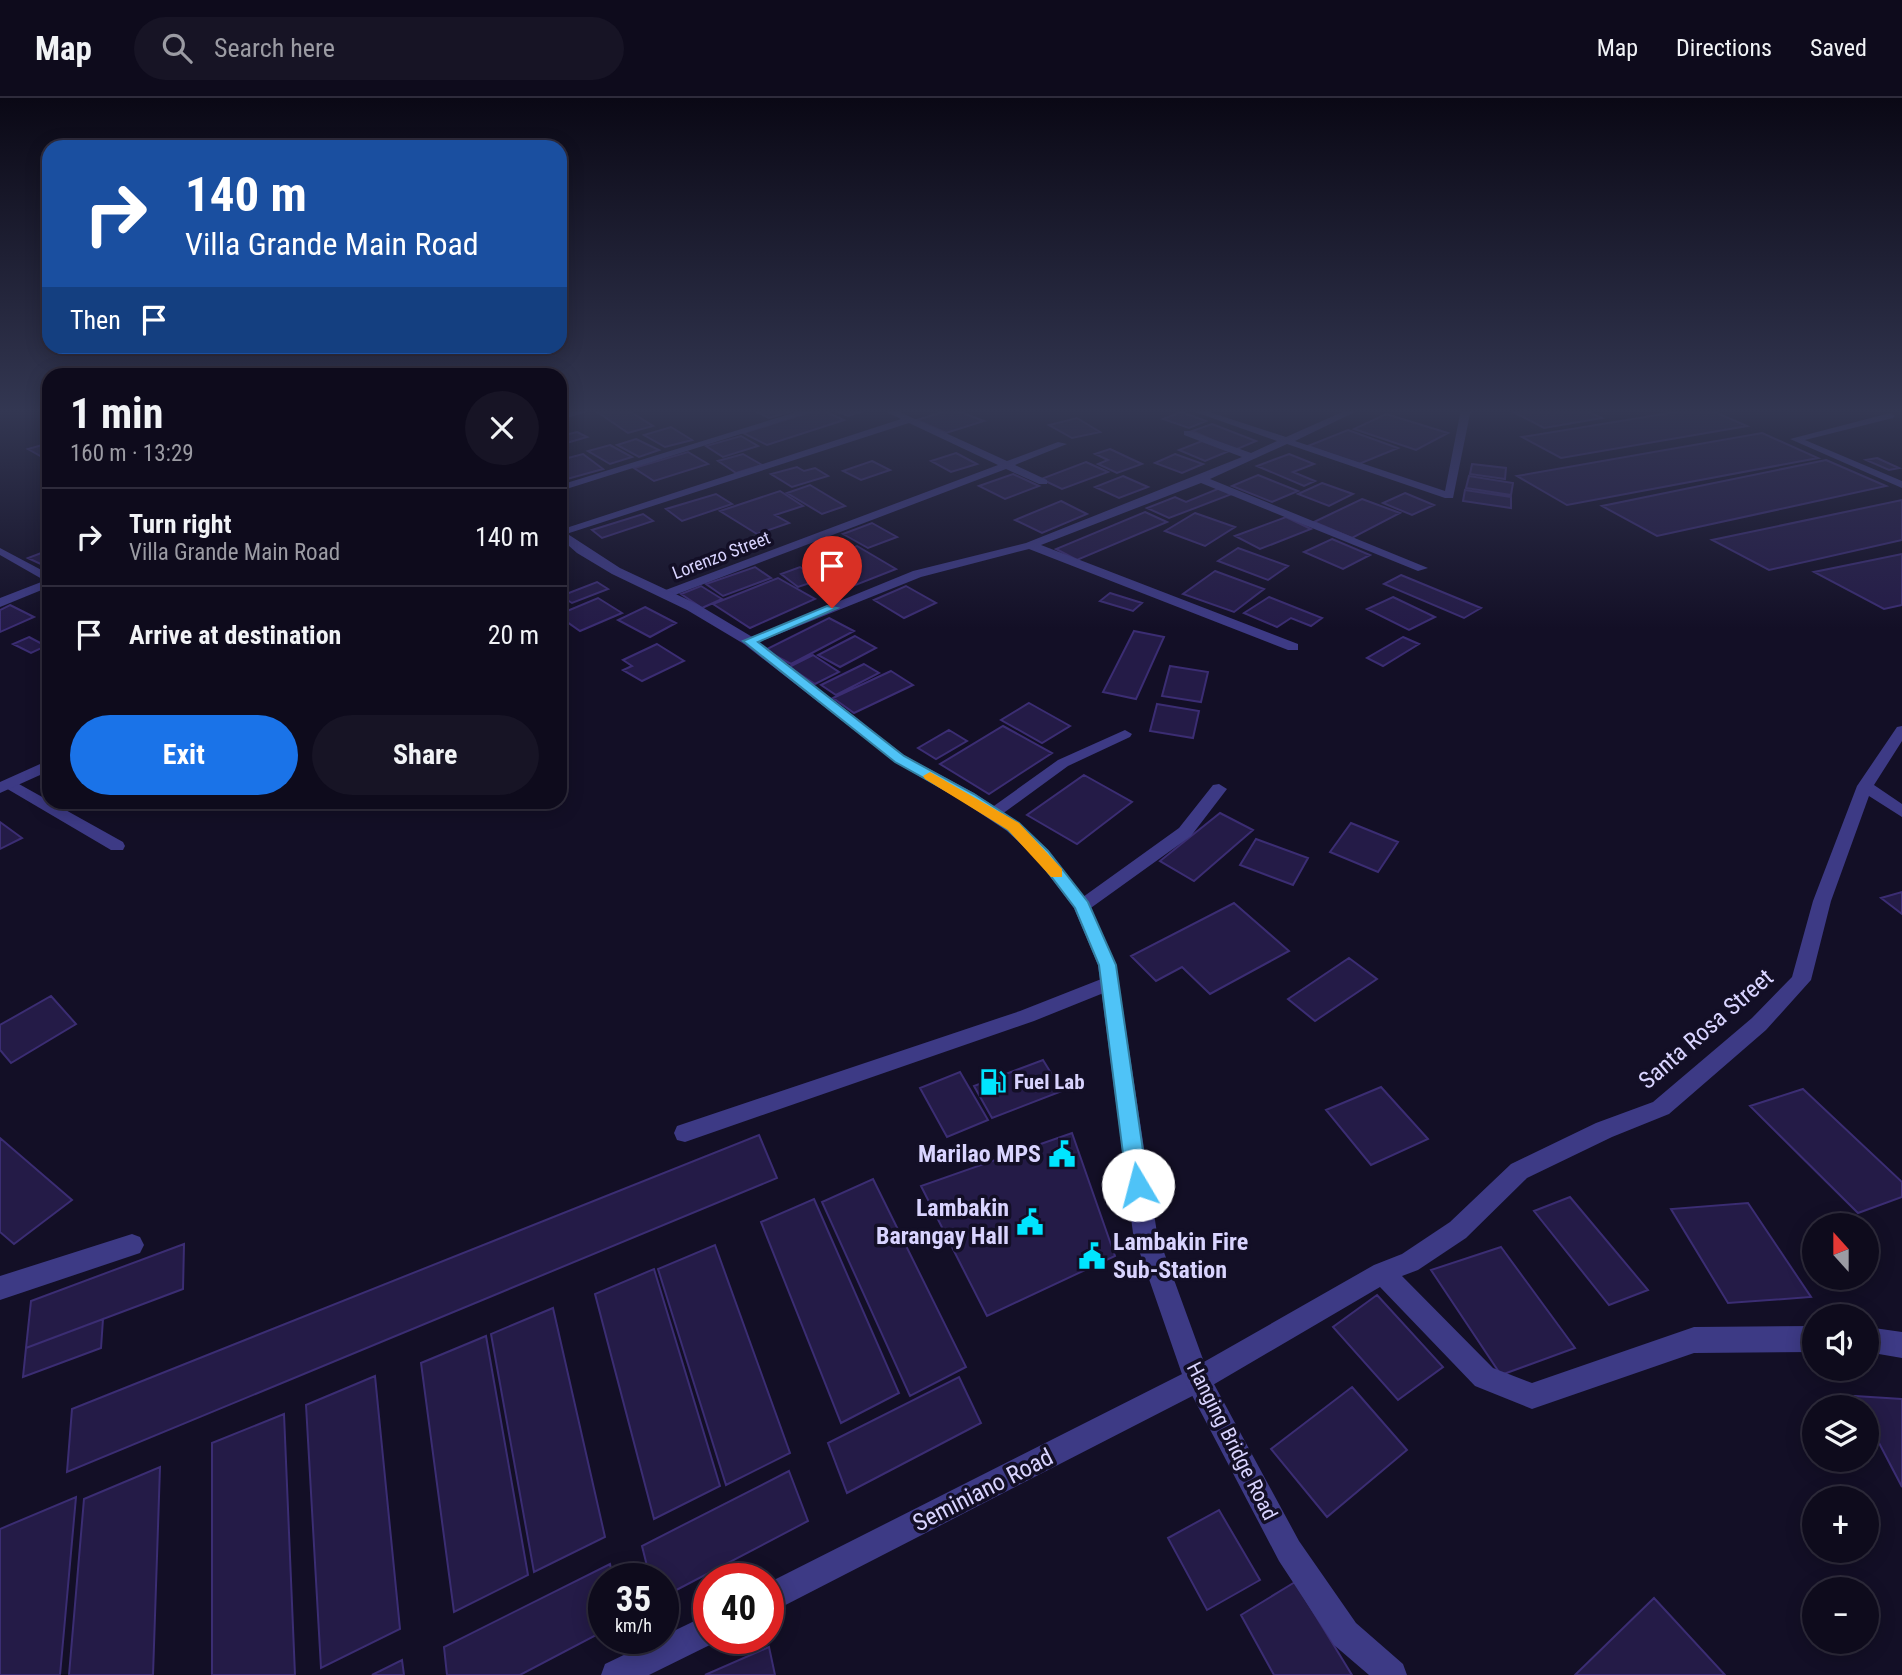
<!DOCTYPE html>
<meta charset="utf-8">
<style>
body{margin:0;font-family:"Roboto Condensed",sans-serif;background:#171425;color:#f1f3f6;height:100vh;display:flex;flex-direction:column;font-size:26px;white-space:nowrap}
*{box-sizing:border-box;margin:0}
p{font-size:23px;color:#9b9ba3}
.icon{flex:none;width:38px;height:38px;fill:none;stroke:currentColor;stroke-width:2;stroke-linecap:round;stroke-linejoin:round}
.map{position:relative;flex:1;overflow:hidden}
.sheet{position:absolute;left:42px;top:270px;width:525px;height:441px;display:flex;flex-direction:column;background:#0e0b1c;border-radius:21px;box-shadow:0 4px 18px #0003,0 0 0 2px #2e2b3b}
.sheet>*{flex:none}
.guide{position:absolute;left:42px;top:42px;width:525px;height:214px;border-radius:21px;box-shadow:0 4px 18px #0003,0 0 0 2px #2e2b3b;background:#1a4fa0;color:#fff;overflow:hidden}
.needle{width:46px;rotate:339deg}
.fabs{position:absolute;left:1802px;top:1115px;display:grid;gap:14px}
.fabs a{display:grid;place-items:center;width:77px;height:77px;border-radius:50%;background:#0e0b1c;box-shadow:0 4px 18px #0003,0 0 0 2px #2e2b3b;font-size:35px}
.speed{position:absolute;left:588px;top:1465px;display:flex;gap:14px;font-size:35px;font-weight:700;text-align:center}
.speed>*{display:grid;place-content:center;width:91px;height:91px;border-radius:50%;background:#0e0b1c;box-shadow:0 4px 18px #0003,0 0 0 2px #2e2b3b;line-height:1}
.speed small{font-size:18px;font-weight:400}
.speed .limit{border:10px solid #d22;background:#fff;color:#111}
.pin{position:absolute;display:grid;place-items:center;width:60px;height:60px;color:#fff;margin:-72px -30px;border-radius:50% 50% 50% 0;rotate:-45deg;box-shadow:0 0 7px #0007}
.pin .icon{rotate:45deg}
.me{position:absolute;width:77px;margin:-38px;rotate:352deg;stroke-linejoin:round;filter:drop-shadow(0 0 5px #0008)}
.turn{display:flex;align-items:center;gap:24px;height:147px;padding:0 28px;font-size:32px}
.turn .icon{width:91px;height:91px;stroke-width:2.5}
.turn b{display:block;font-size:49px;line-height:60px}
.then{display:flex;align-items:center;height:66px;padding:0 28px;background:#0003;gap:14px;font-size:26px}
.round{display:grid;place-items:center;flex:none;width:74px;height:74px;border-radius:37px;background:#171425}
.headline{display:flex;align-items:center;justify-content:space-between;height:119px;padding:0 28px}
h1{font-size:42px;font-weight:700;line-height:52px}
.action{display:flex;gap:14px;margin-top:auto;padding:14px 28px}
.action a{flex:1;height:80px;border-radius:42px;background:#1a73e8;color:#fff;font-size:28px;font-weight:700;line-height:80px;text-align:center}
.action a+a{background:#171425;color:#f1f3f6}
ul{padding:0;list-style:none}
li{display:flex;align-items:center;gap:21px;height:98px;padding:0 28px;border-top:2px solid #2e2b3b}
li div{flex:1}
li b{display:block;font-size:26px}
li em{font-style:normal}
header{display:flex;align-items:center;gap:42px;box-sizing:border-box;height:98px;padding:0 35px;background:#0e0b1c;border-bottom:2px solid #2e2b3b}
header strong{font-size:33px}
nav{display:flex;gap:38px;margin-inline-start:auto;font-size:24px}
.search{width:490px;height:63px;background:#171425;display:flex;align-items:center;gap:18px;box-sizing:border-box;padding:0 24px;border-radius:38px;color:#9b9ba3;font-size:26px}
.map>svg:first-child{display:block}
.building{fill:#241b47;stroke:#3b2d73;stroke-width:2}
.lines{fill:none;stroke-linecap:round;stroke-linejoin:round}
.service{fill:#3d3a85;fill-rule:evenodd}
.minor{fill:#3d3a85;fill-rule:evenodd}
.tertiary{fill:#3d3a85;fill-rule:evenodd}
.route{fill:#4fc3f7;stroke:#337fa1;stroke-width:2}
.slow{fill:#f59e0b}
.labels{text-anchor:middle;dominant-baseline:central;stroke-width:7;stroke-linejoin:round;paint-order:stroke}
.far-street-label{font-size:18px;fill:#d9d4ff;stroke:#130f26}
.poi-label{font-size:21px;font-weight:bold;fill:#d9d4ff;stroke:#130f26;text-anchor:start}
.street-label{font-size:21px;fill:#d9d4ff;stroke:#130f26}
.near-street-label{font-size:24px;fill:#d9d4ff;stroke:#130f26}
.near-poi-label{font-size:24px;font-weight:bold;fill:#d9d4ff;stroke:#130f26;text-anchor:end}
</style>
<header>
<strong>Map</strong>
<div class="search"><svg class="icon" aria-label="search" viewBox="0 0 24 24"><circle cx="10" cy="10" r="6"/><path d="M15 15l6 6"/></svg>Search here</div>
<nav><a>Map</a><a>Directions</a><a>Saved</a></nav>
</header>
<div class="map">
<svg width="1902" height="1577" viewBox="0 0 1902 1577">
<rect width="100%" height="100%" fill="#130f26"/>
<path class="building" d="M593,311H626L653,328L628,335Z
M751,311H800L769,320Z
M820,311L844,322L767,347L743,335Z
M831,311H870L848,318Z
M952,311L984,323L946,335L917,322Z
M1508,311H1608L1589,314L1602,320L1544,330Z
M1694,311H1708L1747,328L1561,360L1522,339Z
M1181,314L1206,323L1189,330L1163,321Z
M1386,316L1448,335L1416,352L1354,331Z
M1077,320L1100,334L1072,340L1049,327Z
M1212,326L1256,343L1235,352L1192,333Z
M671,329L692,342L665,349L644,337Z
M1348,332L1398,350L1359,366L1308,348Z
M577,334L587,339L560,347V338Z
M1762,335L1818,360L1567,407L1517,378Z
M741,338L758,348L723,359L706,348Z
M636,341L659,352L639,359L617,347Z
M1202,343L1229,353L1205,363L1179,352Z
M49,345V356L42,359L28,351Z
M610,347L632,359L610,366L588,353Z
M1110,351L1142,366L1117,375L1098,366L1108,362L1095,356Z
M688,354L708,366L654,383L634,370Z
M956,355L977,366L951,374L931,363Z
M583,356L603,371L560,383V362Z
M743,356L762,367L736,375L718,363Z
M1175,356L1203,366L1182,375L1155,365Z
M1289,356L1314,366L1293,374L1315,383L1304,388L1257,368Z
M1877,360L1899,370L1889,372L1866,362Z
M1826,362L1886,388L1657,438L1602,408Z
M872,363L890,372L861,382L843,373Z
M1086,364L1108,374L1062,391L1041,381Z
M1472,366L1506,370L1505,381L1470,376Z
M797,369L804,373L815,370L828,378L792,389L771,376Z
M1013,376L1039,388L1005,401L979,388Z
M1258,377L1298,393L1272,404L1232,388Z
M1123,378L1148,389L1119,400L1095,389Z
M1469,378L1513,385L1511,397L1466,390Z
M1322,385L1353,396L1329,408L1298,396Z
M810,387L845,408L822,416L787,395Z
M1220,390L1232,396L1169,420L1147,410L1175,399L1186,404Z
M1465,392L1511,399V410L1463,403Z
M780,393L803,408L775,417L789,425L757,436L720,413Z
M1405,395L1434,407L1412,417L1383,405Z
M716,396L732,406L682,423L666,411Z
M1362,401L1400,415L1352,440L1314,424Z
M1902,402V442L1769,472L1712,442Z
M1061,403L1087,416L1042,435L1015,422Z
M1145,414L1167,424L1077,462L1056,451Z
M1195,415L1235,429L1205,448L1165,433Z
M643,416L653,423L602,440L592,432Z
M1286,419L1311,431L1260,451L1235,438Z
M872,425L897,439L868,450L843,436Z
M1332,441L1370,457L1343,471L1304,454Z
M857,448L896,471L853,488L814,464Z
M1238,450L1288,468L1268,482L1218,463Z
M49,452V470L28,460Z
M1902,456V507L1884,511L1814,474Z
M755,469L771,480L723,498L706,486Z
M800,469L819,482L798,489L781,476Z
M1215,473L1264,491L1234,514L1183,496Z
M1401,477L1481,510L1464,520L1384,486Z
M778,480L815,501L750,530L713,506Z
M597,484L608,491L572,505L561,498Z
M701,488L722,501L702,510L681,496Z
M906,488L936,505L904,520L874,502Z
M1110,495L1142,505L1133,513L1100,503Z
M1269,499L1322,520L1311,528L1291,520L1277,529L1244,515Z
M1393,499L1435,519L1409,532L1367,511Z
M598,500L622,515L580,533L560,519V516Z
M10,507L34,519L0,534V512Z
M645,509L676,525L650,539L618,522Z
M829,520L854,533L791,566L765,552Z
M1134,533L1164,539L1136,601L1103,594Z
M855,538L876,550L840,569L818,557Z
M29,539L46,548L31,555L13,546Z
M1403,539L1419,546L1383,568L1367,560Z
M657,546L684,563L642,583L623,572L632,568L623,562Z
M813,557L839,574L815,586L789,569Z
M864,566L879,575L836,597L821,587Z
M1170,568L1208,574L1201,604L1162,598Z
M891,573L913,587L854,615L833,600Z
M1029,605L1070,628L1042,645L1001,622Z
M1157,606L1199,613L1193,640L1150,633Z
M1003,628L1052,655L989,696L940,666Z
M949,632L967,643L936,661L918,650Z
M1084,677L1132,704L1077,746L1027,717Z
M1220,715L1253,732L1194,783L1160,763Z
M0,724L22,740L0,751Z
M1351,725L1398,744L1378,774L1330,754Z
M1256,741L1308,760L1293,787L1240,767Z
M1902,794V816L1881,800Z
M1234,805L1289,853L1210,896L1182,869L1156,883L1131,858Z
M1349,860L1377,881L1315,923L1288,901Z
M51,898L76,926L11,965L0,952V927Z
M1043,962L1062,993L992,1020L974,988Z
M960,974L988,1022L947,1039L920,990Z
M1381,989L1428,1041L1371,1067L1326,1012Z
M1803,991L1902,1084V1099L1858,1115L1750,1008Z
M1072,1035L1115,1158L987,1218L921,1088Z
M759,1037L777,1080L67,1374L72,1311Z
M0,1040L72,1102L14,1146L0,1134Z
M873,1081L966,1269L910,1298L822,1104Z
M1570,1099L1648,1192L1609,1207L1534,1113Z
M814,1101L899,1295L841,1325L761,1124Z
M1748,1105L1811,1199L1728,1205L1671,1111Z
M184,1146L183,1191L26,1250L31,1203Z
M715,1147L790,1355L726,1387L658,1171Z
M1501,1149L1575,1250L1501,1277L1431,1172Z
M654,1171L720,1388L654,1421L595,1196Z
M1377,1197L1443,1269L1398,1302L1333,1229Z
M553,1210L605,1439L534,1474L491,1236Z
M103,1221L101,1250L23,1279L26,1250Z
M486,1238L528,1477L454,1514L421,1265Z
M375,1278L400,1531L321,1570L306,1307Z
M959,1279L981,1325L847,1395L828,1345Z
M1352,1289L1407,1352L1327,1419L1271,1351Z
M1855,1298L1902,1301V1389L1867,1322V1309H1861Z
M284,1316L295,1577H212V1345Z
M160,1369L153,1577H69L84,1401Z
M789,1373L808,1423L663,1499V1480H650L642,1448Z
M76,1399L60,1577H0V1431Z
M1219,1412L1260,1482L1207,1512L1168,1440Z
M610,1466L613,1480H604V1533L520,1577H447L444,1549Z
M1295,1484L1352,1577H1274L1241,1517Z
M1654,1500L1725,1577H1575Z
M769,1549L775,1577H705Z
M402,1562L404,1577H372Z"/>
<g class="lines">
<path class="service" d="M1125,632L1132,636L1130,639L1068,668L998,719L992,720L984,715L1058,662Z
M10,681L123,744L125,748L123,752H111L4,689L2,686L4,683Z
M1219,686L1227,691L1191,738L1088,812H1076L1073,808L1076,804L1179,730L1213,687Z
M1109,878L1116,880L1119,885L1116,890L1034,923L685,1044L677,1042L674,1035L677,1028L1020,913Z"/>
<path class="minor" d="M582,311H597L560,322V316Z
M806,311H820L560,393V387Z
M881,311H893L1007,363L1058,344L1067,346L1015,367L1047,382V386H1039L1006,371L667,500L661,496L663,493L998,367L909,325L560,438V432L901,321Z
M1187,311H1200L1286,339L1349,311H1361L1295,343L1445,393L1461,311H1471L1453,400H1445L1287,346L1210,381L1428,470L1418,473L1201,385L1041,447L1298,546V552H1288L1029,451L921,479L754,546H744L742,543L913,473L1026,445L1242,359L1184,337V333H1190L1251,355L1277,343Z
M1890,315L1895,318L1893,320L1805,342L1902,383V390L1790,341Z
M0,450L49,476V485L0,457Z
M1902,628V643L1874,687L1902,706V719L1869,698L1831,803L1811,882L1766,932L1669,1016L1612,1039L1527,1080L1466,1140L1418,1172L1402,1178L1493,1270L1532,1285L1694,1229L1815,1228V1254L1694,1255L1532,1311L1475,1288L1380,1189L1206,1291L768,1516V1485L1188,1273L1374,1167L1402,1156L1450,1124L1511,1066L1596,1025L1653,1004L1752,920L1792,879L1813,803L1857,688L1897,629Z
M49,662V673L0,695V684Z
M132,1136L140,1139L144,1147L140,1155L0,1202V1178Z
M1867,1229L1902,1234V1260L1867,1254Z
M709,1516V1540L720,1542L649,1577H601L605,1566Z"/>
<path class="tertiary" d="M560,431L620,470L697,506L754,540L905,658L974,695L1019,725L1048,752L1088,804L1116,867L1157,1135L1208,1275L1299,1443L1356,1525L1403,1566L1407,1577H1369L1334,1547L1279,1463L1184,1282L1133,1135L1098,867L1074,810L1036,760L1007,733L962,703L895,664L744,546L687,512L612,476L577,455L560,440Z
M49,481V489L0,509V500Z"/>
</g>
<linearGradient id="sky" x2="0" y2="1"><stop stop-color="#0a0815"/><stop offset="0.59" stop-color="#333752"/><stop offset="1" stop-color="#333752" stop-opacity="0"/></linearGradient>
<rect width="1902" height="531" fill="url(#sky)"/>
<path class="route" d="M827,508L837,510L758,544L904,658L974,696L1019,725L1048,753L1088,804L1116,867L1148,1087L1145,1093L1138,1096L1130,1093L1127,1087L1099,867L1075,810L1037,760L1008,732L963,702L895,664L743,543Z"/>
<path class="slow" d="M930,674L1019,725L1062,771V779H1051L1008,732L925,681L923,678Z"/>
<defs>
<symbol id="fuel-bare" viewBox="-9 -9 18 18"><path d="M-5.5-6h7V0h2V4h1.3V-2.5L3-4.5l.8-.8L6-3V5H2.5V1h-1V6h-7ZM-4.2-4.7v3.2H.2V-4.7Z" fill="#00e5ff" stroke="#130f26" stroke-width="2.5" paint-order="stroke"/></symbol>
<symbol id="civic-bare" viewBox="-9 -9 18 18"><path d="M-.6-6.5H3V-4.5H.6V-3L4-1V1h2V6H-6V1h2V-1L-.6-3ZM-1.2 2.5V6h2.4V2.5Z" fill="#00e5ff" stroke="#130f26" stroke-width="2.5" paint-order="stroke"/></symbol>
</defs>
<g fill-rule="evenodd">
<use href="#fuel-bare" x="974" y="965" width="38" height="38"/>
<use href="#civic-bare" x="1043" y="1037" width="38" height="38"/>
<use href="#civic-bare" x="1011" y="1105" width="38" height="38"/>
<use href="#civic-bare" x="1073" y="1139" width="38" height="38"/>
</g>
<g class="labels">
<g class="far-street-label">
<text transform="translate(721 457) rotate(-21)">Lorenzo Street</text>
</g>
<g class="poi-label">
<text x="1014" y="984">Fuel Lab</text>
</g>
<g class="street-label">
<text transform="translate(1232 1343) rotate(63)">Hanging Bridge Road</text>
</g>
<g class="near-street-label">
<text transform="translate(1706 931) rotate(-41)">Santa Rosa Street</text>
<text transform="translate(983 1392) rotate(-27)">Seminiano Road</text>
</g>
<g class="near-poi-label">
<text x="1041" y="1056">Marilao MPS</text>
<text x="1009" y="1110">Lambakin<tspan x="1009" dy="28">Barangay Hall</tspan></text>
<text x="1113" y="1144" text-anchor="start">Lambakin Fire<tspan x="1113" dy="28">Sub-Station</tspan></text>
</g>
</g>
</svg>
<div class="fabs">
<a><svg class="needle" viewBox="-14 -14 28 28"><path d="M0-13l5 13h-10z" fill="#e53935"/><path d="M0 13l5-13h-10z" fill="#9b9ba3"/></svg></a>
<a><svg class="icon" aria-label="sound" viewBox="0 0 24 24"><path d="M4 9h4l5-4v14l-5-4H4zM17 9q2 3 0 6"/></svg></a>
<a><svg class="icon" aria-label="layers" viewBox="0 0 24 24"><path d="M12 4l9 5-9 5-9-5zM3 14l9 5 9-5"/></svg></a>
<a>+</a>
<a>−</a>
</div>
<div class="speed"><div>35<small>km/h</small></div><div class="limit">40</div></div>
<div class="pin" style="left:832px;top:510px;background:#d93025"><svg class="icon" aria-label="arrive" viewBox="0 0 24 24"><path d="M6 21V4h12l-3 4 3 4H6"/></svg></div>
<svg class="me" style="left:1138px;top:1087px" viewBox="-20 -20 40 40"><circle r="19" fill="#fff"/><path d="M0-13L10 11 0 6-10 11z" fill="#4fc3f7"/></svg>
<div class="guide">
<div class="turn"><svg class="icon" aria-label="right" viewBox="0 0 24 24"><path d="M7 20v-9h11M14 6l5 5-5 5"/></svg><div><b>140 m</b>Villa Grande Main Road</div></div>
<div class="then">Then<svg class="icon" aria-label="arrive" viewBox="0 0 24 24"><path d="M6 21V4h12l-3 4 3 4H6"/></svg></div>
</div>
<section class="sheet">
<div class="headline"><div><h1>1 min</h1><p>160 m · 13:29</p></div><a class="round"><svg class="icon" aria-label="close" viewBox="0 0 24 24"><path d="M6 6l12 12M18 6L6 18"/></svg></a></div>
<ul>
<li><svg class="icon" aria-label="right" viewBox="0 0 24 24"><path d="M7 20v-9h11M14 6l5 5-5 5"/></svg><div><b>Turn right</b><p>Villa Grande Main Road</p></div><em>140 m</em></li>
<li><svg class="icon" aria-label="arrive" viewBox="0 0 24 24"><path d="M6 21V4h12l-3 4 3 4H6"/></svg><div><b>Arrive at destination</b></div><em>20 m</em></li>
</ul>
<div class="action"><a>Exit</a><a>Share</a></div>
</section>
</div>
